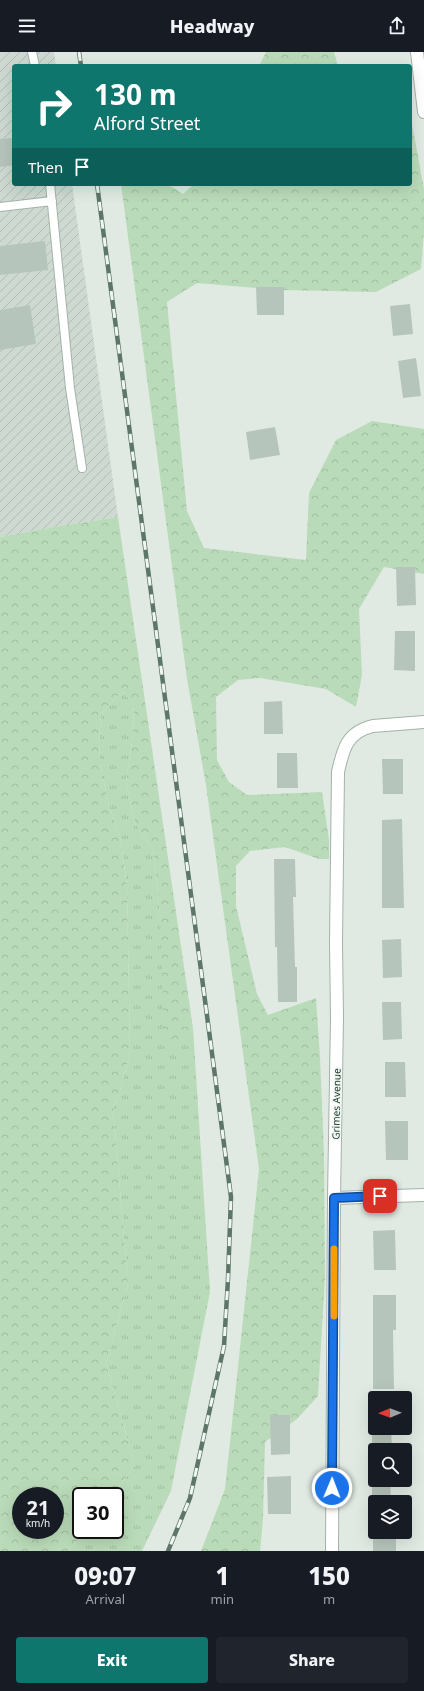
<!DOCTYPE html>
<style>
body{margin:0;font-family:"Noto Sans",sans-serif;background:#20242c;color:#f1f3f6;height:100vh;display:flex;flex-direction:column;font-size:15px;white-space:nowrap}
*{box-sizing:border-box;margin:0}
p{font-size:13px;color:#9ea1a6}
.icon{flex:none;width:22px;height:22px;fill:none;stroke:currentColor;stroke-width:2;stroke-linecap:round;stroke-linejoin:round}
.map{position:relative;height:1499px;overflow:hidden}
.details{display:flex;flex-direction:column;background:#171b24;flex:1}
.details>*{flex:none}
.banner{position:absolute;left:12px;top:12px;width:400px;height:122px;border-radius:4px;box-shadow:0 4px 16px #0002;background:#0f766e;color:#fff;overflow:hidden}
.needle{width:26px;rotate:269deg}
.controls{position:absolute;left:368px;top:1339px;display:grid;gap:8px}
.controls a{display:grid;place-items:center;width:44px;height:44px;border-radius:4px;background:#171b24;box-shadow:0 4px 16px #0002;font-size:20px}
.speed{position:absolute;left:12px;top:1435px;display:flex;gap:8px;font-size:20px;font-weight:700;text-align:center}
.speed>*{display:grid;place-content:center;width:52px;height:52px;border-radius:50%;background:#171b24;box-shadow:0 4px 16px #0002;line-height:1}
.speed small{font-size:10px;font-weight:400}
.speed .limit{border:2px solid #111;border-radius:6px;background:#fff;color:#111}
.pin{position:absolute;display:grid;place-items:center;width:34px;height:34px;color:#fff;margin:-17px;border-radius:8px;box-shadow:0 2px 6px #0006}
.me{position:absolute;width:44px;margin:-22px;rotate:1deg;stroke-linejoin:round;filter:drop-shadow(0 0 3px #0008)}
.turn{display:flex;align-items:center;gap:14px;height:84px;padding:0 16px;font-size:18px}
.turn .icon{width:52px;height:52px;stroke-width:2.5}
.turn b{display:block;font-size:28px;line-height:34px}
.then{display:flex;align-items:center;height:38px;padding:0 16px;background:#0003;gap:8px;font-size:15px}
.eta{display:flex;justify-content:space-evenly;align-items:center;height:68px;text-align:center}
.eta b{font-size:24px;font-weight:800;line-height:28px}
.button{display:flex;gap:8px;margin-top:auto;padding:8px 16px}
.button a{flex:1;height:46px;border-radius:4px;background:#0f766e;color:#fff;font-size:16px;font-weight:800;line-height:46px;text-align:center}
.button a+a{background:#20242c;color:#f1f3f6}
header{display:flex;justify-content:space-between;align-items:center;height:52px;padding:0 16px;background:#171b24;font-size:18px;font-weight:800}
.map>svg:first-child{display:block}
.industrial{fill:url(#industrial-furrows)}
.grass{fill:url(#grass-tufts)}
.forest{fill:url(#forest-crowns);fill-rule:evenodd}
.building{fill:#b6c5bb}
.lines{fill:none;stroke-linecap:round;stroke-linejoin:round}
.service-casing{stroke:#a3b2a8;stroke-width:10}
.minor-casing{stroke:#a3b2a8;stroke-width:14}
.service{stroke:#fff;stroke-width:8}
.minor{stroke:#fff;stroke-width:12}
.rail-casing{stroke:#5c7667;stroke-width:4.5}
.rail{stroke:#f0f7f2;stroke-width:3;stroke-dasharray:9;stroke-linecap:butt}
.route-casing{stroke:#114b97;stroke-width:10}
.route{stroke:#1a73e8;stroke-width:7}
.slow{stroke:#f59e0b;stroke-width:7}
.labels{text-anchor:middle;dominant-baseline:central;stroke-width:3;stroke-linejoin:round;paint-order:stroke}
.street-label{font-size:10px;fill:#213a2c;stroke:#f0f7f2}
</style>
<header><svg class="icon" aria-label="menu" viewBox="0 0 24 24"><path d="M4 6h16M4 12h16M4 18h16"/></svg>Headway<svg class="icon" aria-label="share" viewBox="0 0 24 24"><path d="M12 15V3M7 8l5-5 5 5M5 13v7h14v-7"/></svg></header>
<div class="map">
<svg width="424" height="1499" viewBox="0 0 424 1499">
<defs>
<pattern id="industrial-furrows" width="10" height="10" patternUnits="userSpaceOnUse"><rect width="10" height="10" fill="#cedad1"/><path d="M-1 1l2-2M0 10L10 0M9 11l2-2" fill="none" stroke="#b1bcb4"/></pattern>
<pattern id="grass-tufts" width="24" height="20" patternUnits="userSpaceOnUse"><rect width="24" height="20" fill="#badbb9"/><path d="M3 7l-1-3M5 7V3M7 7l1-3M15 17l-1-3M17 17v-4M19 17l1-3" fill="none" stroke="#a0bd9f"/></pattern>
<pattern id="forest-crowns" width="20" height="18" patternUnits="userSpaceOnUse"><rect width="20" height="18" fill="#badbb9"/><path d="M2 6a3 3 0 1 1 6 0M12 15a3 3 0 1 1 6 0" fill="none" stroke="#a0bd9f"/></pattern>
</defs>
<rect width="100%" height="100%" fill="#e0eae3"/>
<path class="industrial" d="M0,0H54L56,14H14V132H72L118,465L60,474L0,485Z"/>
<path class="grass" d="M122,639L134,652L133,683L126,730L135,771L153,797L160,862L189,982L193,976L210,1240L171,1439L142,1499H68L86,1478H115V1444H112L135,1413L106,1311L128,1232L113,1056L118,1046L130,1001L127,833L120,784L109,754L100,712L99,690L101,662Z"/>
<path class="forest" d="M266,0H334L338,14H259Z
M410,72H412L424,137V180L421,217L376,240L281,238L197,231L167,250L187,459L204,496L306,508L309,441L336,388L372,369L424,377V522L384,515L359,557L362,623L356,655L326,637L260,626L238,628L216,645L217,708L229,730L247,743L322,740L329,788V807H319L285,795L250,799L236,814V854L257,942L268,963L316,946L320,1005L324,1102L325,1225L318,1344L297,1367L265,1390L263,1467L260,1499H201L225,1437L259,1117L206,733L187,627L121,132H167L183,142L194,132H410Z
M118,465L193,976L189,982L175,989L164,983L160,862L153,797L135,771L126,730L133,683L134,652L122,639L101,662L99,690L100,712L109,754L120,784L127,834L130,1001L118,1046L113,1056L128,1232L106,1311L135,1413L112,1444H81V1478H86L68,1499H0V485L60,474ZM21,1444H55V1478H21Z"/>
<path class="building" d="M14,86V113L0,115V87Z
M45,189L48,218L0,223V194Z
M256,235H284V263H257Z
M410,252L413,282L393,284L390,254Z
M30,253L36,292L0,298V258Z
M416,306L421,344L403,346L398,309Z
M275,375L280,403L250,408L246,380Z
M396,515H415L416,553L397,554Z
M395,579H415V619L394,618Z
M282,649L283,682H264V650Z
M277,701H297L298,736H277Z
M382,707H403V742H383Z
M402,767L404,856H382V768Z
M274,807H295L296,845H293L295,915H297V950H278L277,895H275Z
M401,887L402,925L383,926L382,888Z
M382,950H401L402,987L383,988Z
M385,1010H405L406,1045H385Z
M385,1069H408V1108H386Z
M395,1178L396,1218H374L373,1179Z
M373,1243H396V1278H393L394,1337H373Z
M270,1363H290V1402L271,1403Z
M372,1376H391L392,1398H372Z
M291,1424V1462H268L267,1425Z
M372,1428H390L391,1450H372Z
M373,1485H396V1499H373Z"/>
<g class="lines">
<defs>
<path id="service" d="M32,0L35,14
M50,132L70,336L82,416
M0,155L52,149"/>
<path id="minor" d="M417,0L424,60
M334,1146L424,1143
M332,1499L334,1146L337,966L336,890L338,720C343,697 347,680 373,674L424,670"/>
</defs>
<use href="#service" class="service-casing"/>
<use href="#minor" class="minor-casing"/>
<use href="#service" class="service"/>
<use href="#minor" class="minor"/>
<defs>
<path id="rail" d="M79,0L81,14
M97,132L231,1145L228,1227L224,1294L190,1446L168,1499"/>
</defs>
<use href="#rail" class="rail-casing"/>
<use href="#rail" class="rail"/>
</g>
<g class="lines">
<defs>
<path id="route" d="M332,1436L334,1146L380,1144"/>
</defs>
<use href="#route" class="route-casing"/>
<use href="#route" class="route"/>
<path class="slow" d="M334,1197V1264"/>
</g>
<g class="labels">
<g class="street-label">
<text transform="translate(336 1052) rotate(-89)">Grimes Avenue</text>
</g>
</g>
</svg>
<div class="controls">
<a><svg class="needle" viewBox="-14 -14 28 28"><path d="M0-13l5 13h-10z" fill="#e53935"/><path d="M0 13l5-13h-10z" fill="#9ea1a6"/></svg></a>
<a><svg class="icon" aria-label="search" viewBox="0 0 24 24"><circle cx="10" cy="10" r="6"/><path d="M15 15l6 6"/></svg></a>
<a><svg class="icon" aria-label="layers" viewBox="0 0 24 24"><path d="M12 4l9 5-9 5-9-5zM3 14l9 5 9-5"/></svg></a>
</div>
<div class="speed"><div>21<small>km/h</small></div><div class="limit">30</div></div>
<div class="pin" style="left:380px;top:1144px;background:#d93025"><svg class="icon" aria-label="arrive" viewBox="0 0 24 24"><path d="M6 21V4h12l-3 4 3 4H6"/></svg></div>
<svg class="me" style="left:332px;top:1436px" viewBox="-20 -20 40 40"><circle r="17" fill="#1a73e8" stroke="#fff" stroke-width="3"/><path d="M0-11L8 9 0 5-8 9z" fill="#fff"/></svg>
<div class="banner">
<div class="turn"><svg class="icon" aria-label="right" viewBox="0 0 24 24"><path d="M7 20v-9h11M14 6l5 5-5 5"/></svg><div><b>130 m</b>Alford Street</div></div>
<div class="then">Then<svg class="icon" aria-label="arrive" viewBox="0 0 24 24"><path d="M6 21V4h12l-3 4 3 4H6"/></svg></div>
</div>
</div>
<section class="details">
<div class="eta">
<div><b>09:07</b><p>Arrival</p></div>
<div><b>1</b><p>min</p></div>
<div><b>150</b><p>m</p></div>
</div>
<div class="button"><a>Exit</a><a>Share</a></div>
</section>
